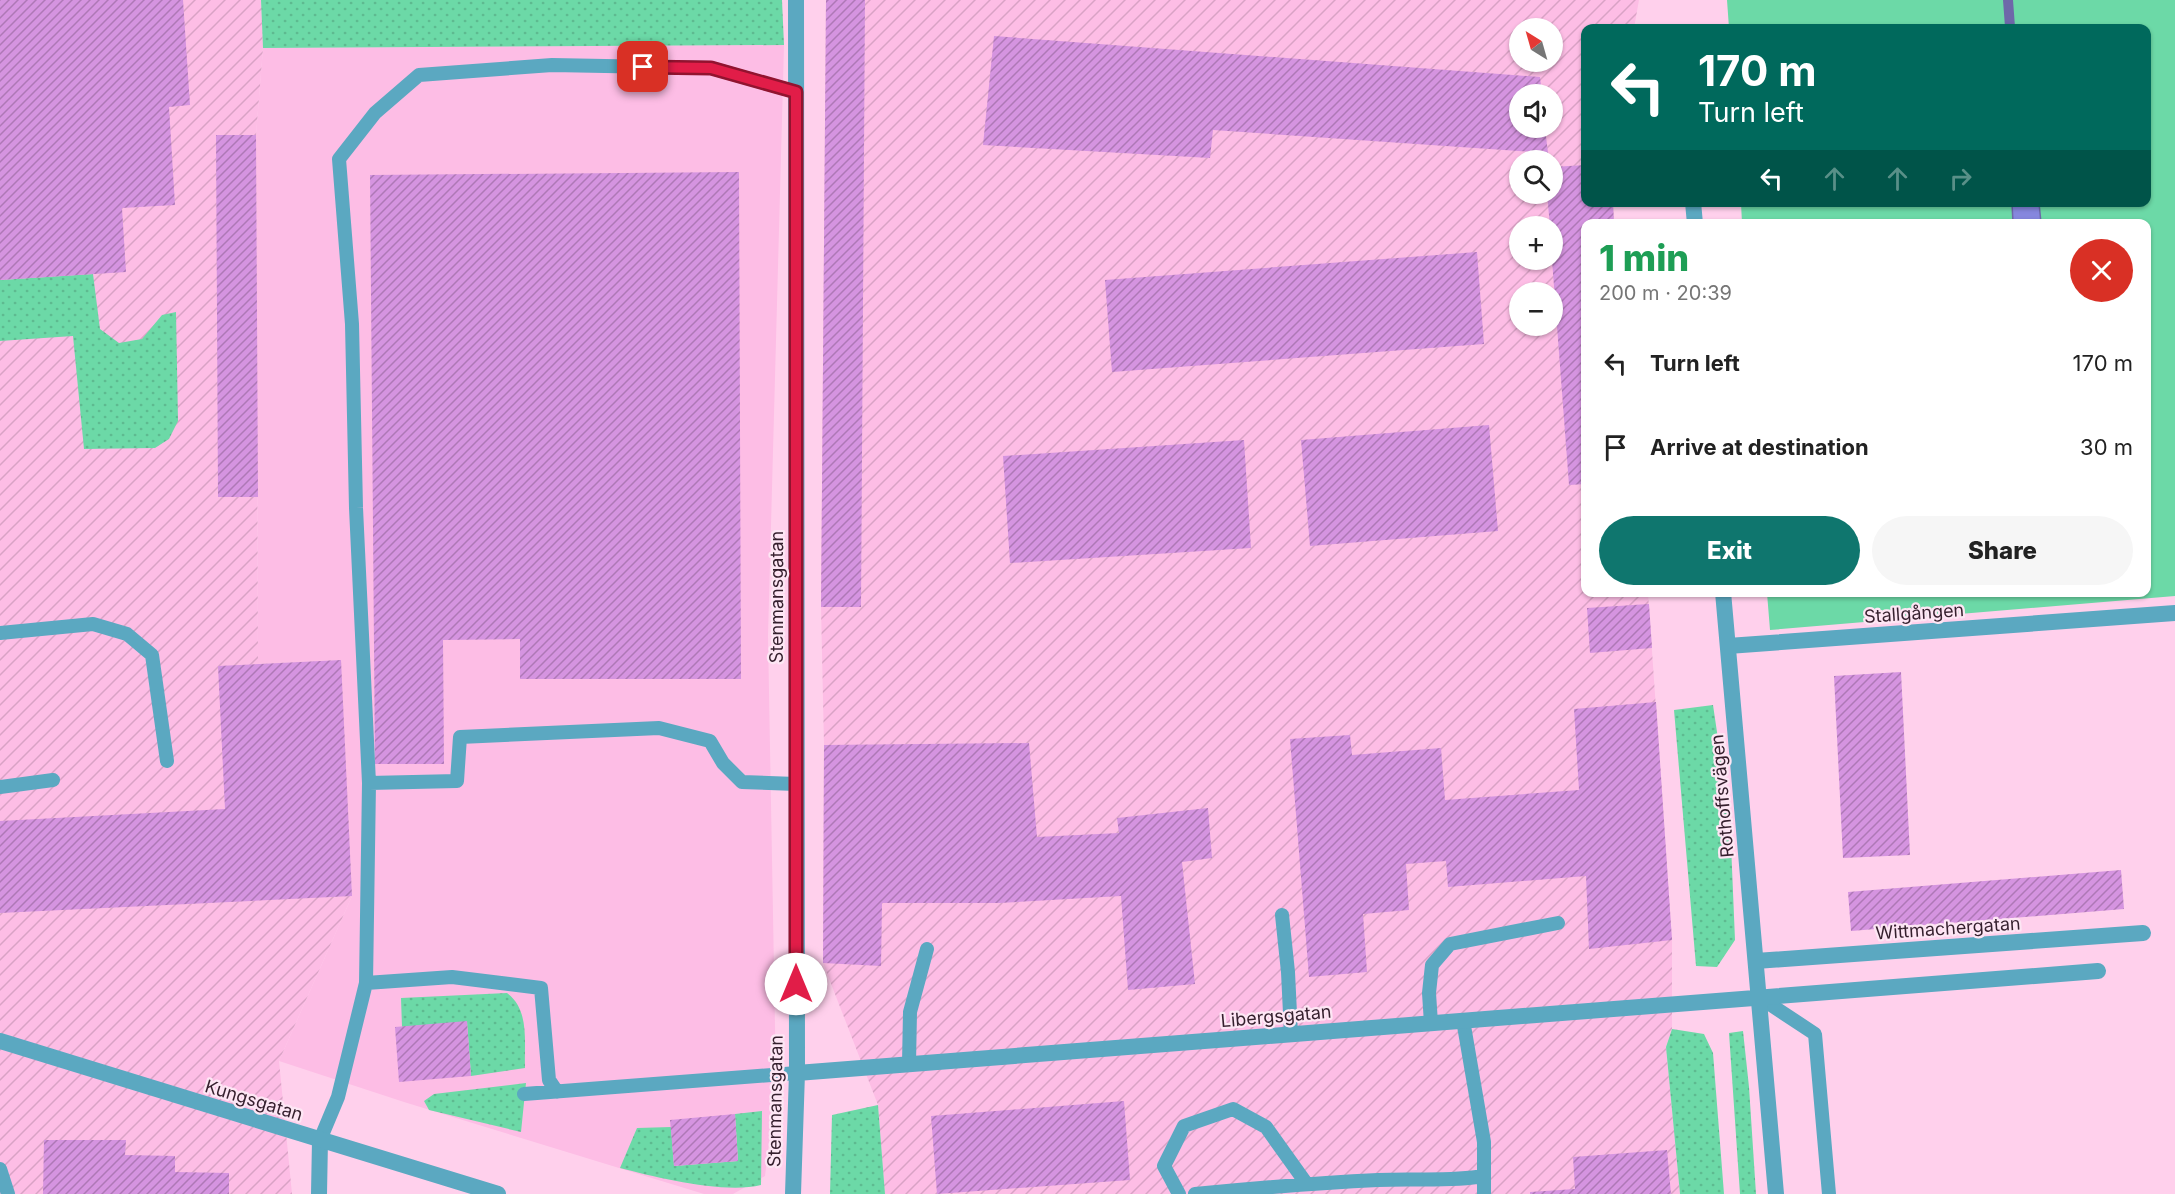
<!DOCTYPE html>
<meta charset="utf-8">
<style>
body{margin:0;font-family:Inter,sans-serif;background:#f6f6f6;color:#222;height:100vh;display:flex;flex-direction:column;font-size:22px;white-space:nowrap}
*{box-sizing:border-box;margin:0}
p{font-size:20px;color:#767676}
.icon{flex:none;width:33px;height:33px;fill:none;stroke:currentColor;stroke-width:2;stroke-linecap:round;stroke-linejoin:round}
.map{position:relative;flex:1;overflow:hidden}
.panel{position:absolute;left:1581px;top:219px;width:570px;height:378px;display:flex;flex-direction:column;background:#fff;border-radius:12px;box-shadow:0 2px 4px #0004}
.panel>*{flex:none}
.top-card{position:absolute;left:1581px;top:24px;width:570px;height:183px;border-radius:12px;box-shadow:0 2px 4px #0004;background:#00695c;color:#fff;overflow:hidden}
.needle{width:39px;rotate:323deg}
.tools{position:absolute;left:1509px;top:18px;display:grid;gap:12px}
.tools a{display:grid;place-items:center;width:54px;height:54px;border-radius:50%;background:#fff;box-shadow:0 2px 4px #0004;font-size:30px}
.pin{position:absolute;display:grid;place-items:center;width:51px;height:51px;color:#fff;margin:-26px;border-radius:12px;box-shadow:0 3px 9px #0006}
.me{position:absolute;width:66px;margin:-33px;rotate:0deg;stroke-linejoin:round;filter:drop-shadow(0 0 4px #0008)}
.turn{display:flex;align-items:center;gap:21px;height:126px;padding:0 18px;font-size:27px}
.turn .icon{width:78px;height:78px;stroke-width:2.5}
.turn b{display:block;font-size:42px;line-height:51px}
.lanes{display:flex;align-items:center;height:57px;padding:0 18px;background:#0003;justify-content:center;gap:30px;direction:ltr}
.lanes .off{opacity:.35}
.round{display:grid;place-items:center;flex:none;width:63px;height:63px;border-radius:32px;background:#f6f6f6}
.head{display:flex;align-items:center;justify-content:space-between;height:102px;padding:0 18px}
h1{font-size:36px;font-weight:800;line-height:45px;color:#1e9e55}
.cta{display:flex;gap:12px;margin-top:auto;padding:12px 18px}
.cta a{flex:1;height:69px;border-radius:36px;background:#0f766e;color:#fff;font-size:24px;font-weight:800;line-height:69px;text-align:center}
.cta a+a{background:#f6f6f6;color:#222}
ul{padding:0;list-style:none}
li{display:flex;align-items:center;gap:18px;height:84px;padding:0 18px}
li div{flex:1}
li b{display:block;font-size:22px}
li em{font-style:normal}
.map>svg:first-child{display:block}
.built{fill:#fdbde5}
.industrial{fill:url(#industrial-furrows);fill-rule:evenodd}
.grass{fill:url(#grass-dots)}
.park{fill:#6cd9a7}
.water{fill:#8687de;stroke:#6e68a9;stroke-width:1.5}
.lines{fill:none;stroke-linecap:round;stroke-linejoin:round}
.stream{stroke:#6e68a9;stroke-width:10}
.building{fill:url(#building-hatch)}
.service{stroke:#5ba8c1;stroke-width:14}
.minor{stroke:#5ba8c1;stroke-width:16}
.tertiary{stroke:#5ba8c1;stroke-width:16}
.route-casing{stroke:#92132f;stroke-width:15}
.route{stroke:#e11d48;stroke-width:10}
.labels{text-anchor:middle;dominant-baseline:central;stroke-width:4.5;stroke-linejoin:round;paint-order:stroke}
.street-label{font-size:18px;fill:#351f2d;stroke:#fde6f4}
</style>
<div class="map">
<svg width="2175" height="1194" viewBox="0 0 2175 1194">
<defs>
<pattern id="industrial-furrows" width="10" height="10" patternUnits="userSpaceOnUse" patternTransform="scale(1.5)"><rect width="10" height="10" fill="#fdbde5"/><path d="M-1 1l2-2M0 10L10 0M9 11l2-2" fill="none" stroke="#d9a2c5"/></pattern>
<pattern id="grass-dots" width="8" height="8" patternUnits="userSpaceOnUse" patternTransform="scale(1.5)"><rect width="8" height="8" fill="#6cd9a7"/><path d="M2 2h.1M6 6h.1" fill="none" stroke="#5eba90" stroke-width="1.8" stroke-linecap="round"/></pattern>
<pattern id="building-hatch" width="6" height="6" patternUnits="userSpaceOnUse" patternTransform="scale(1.5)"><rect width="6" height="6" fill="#d594e0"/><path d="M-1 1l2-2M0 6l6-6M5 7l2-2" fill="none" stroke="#ae78b6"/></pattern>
</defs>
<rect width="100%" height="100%" fill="#ffd0ec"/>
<path class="built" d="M784,45L768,636L776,1082L765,1176L733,1194H704L404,1102L279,1061L352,896L340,660L258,664L256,135L263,48Z"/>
<path class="industrial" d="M0,0H261L263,48L256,135L258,664L341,660L352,896L279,1061L292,1194H0Z
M826,0H1639L1634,28H1586V202L1613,203L1614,223L1586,224V592L1648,593L1672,940V1029L1666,1047L1680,1194H885L878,1105L823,963L824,745L821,607ZM1520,28H1552V62H1520ZM1520,94H1552V128H1520ZM1520,160H1552V194H1520ZM1520,226H1552V260H1520ZM1520,292H1552V326H1520Z"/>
<path class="grass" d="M261,0H782L784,45L263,48Z
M93,274L100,329L119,343L142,339L162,315L176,312L178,421L169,439L155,448L84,449L73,336L0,341V280Z
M1713,705L1730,820L1735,940L1717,967L1696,966L1674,710Z
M507,993C530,1010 524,1042 525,1068L471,1076L467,1022L402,1027L401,998Z
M1672,1029L1704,1034L1713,1053L1724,1194H1680L1666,1047Z
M1743,1031L1749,1087L1756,1194H1740L1729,1033Z
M526,1083L521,1132L429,1110L424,1101L434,1094Z
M878,1105L885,1194H830L832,1115Z
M762,1111L761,1185C725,1194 658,1178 620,1168L637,1128L671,1127L674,1166L738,1161L735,1114Z"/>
<path class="park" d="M1727,0H2175V596L1770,630L1767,593L2146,592V224L1742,223L1741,203L2146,202V28H1729Z"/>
<path class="water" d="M2012,203H2039L2041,223H2013Z"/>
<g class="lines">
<path class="stream" d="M2008,0L2010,27"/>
</g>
<path class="building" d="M0,0H183L190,105L169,107L175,205L122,208L126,272L0,280Z
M826,0H865L861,607H821Z
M994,36L1540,77L1542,94H1520V128H1545L1548,153L1213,130L1210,158L983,145Z
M216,135H256L258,497H218Z
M1586,165V202H1613L1614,224H1586V484L1569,485L1552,260V226H1550L1547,194H1552V167Z
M739,172L741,679H520V639L443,640L444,764H375L370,175Z
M1477,252L1484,344L1112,372L1105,280Z
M1489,425L1498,531L1310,546L1301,440Z
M1244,440L1251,548L1010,563L1003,456Z
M1649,604L1652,648L1590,653L1587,608Z
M341,660L352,896L0,913V821L225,809L218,666Z
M1901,672L1910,855L1843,858L1834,676Z
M1656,702L1672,940L1589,949L1586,876L1448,887L1446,861L1406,864L1409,910L1363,914L1367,972L1309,977L1290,739L1350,735L1352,755L1441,748L1445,800L1579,790L1574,709Z
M1029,743L1037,837L1119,833L1117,818L1208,808L1212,858L1182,862L1195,984L1128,990L1121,896L999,903H882L881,966L823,963L824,745Z
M2121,870L2124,909L1851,931L1848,892Z
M467,1021L471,1076L399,1082L395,1027Z
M1124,1101L1130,1180L937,1194L931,1116Z
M735,1114L738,1161L674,1166L670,1120Z
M44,1140H126L125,1155L175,1156V1172L229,1173V1194H43Z
M1667,1150L1671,1194H1530V1192L1575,1189L1573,1157Z"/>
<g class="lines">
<path class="service" d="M0,633L93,624L127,634L152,655L167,761
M369,783L457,781L460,737L659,728L710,741L723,763L742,782L796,784
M0,787L53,780
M1282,915L1288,972L1291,1034
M366,983L452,977L541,988L549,1080L557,1092
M1759,997L1815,1034L1829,1194
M1463,1020L1484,1142V1194
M1431,1023L1429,993L1432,965L1450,944L1558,923
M909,1064L910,1012L927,949
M524,1094L797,1073
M320,1140L338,1097L366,983L369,783L356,508L352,324L339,159L375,113L419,75L552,65L711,68L796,92
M0,1169L8,1194
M1179,1194L1164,1166L1184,1126L1233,1109L1266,1127L1306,1183
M1195,1194C1256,1188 1317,1183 1378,1180C1413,1178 1449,1182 1484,1176"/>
<path class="minor" d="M1693,202L1695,224
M1723,592L1776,1194
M1728,646L2175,613
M1756,961L2143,933
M797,1073L2098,971
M319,1194L320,1140
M793,1194L797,1073L796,0"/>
<path class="tertiary" d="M0,1041L498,1194"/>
</g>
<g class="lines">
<defs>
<path id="route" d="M643,67L711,68L796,92V984"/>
</defs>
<use href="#route" class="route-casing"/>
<use href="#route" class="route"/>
</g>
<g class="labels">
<g class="street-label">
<text transform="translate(776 597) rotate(-90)">Stenmansgatan</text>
<text transform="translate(1914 613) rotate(-4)">Stallgången</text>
<text transform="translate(1722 796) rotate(-95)">Rothoffsvägen</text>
<text transform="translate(1948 928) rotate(-4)">Wittmachergatan</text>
<text transform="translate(1276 1016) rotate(-5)">Libergsgatan</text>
<text transform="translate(254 1100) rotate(17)">Kungsgatan</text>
<text transform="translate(775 1101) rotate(-89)">Stenmansgatan</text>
</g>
</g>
</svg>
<div class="tools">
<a><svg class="needle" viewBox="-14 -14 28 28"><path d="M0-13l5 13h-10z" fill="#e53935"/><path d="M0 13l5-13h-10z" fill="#767676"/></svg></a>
<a><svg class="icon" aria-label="sound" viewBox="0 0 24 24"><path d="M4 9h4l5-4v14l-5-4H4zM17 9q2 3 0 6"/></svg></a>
<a><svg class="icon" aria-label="search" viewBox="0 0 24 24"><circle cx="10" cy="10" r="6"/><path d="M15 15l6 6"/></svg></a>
<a>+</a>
<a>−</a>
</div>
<div class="pin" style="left:643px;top:67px;background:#d93025"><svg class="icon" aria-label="arrive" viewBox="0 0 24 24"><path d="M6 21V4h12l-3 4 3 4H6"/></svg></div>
<svg class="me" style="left:796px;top:984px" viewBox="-20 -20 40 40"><circle r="19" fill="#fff"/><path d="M0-13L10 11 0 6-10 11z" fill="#e11d48"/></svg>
<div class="top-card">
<div class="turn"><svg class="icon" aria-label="left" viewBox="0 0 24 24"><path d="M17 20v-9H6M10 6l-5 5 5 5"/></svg><div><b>170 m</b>Turn left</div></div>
<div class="lanes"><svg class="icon" aria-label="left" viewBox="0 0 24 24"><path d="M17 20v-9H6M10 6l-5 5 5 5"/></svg><svg class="icon off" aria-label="ahead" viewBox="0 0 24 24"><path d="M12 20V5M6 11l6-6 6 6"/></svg><svg class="icon off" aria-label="ahead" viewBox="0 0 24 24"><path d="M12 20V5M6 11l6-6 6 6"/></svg><svg class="icon off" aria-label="right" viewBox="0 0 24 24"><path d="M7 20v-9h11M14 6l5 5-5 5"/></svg></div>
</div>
<section class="panel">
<div class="head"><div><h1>1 min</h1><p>200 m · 20:39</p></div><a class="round" style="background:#d93025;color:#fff"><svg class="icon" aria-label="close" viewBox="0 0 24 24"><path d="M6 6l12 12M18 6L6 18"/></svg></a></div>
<ul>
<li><svg class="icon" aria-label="left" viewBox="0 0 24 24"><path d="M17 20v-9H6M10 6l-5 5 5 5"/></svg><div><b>Turn left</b></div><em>170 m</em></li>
<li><svg class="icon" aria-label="arrive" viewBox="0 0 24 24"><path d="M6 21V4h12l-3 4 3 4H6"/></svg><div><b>Arrive at destination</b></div><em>30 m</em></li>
</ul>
<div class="cta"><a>Exit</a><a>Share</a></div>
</section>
</div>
